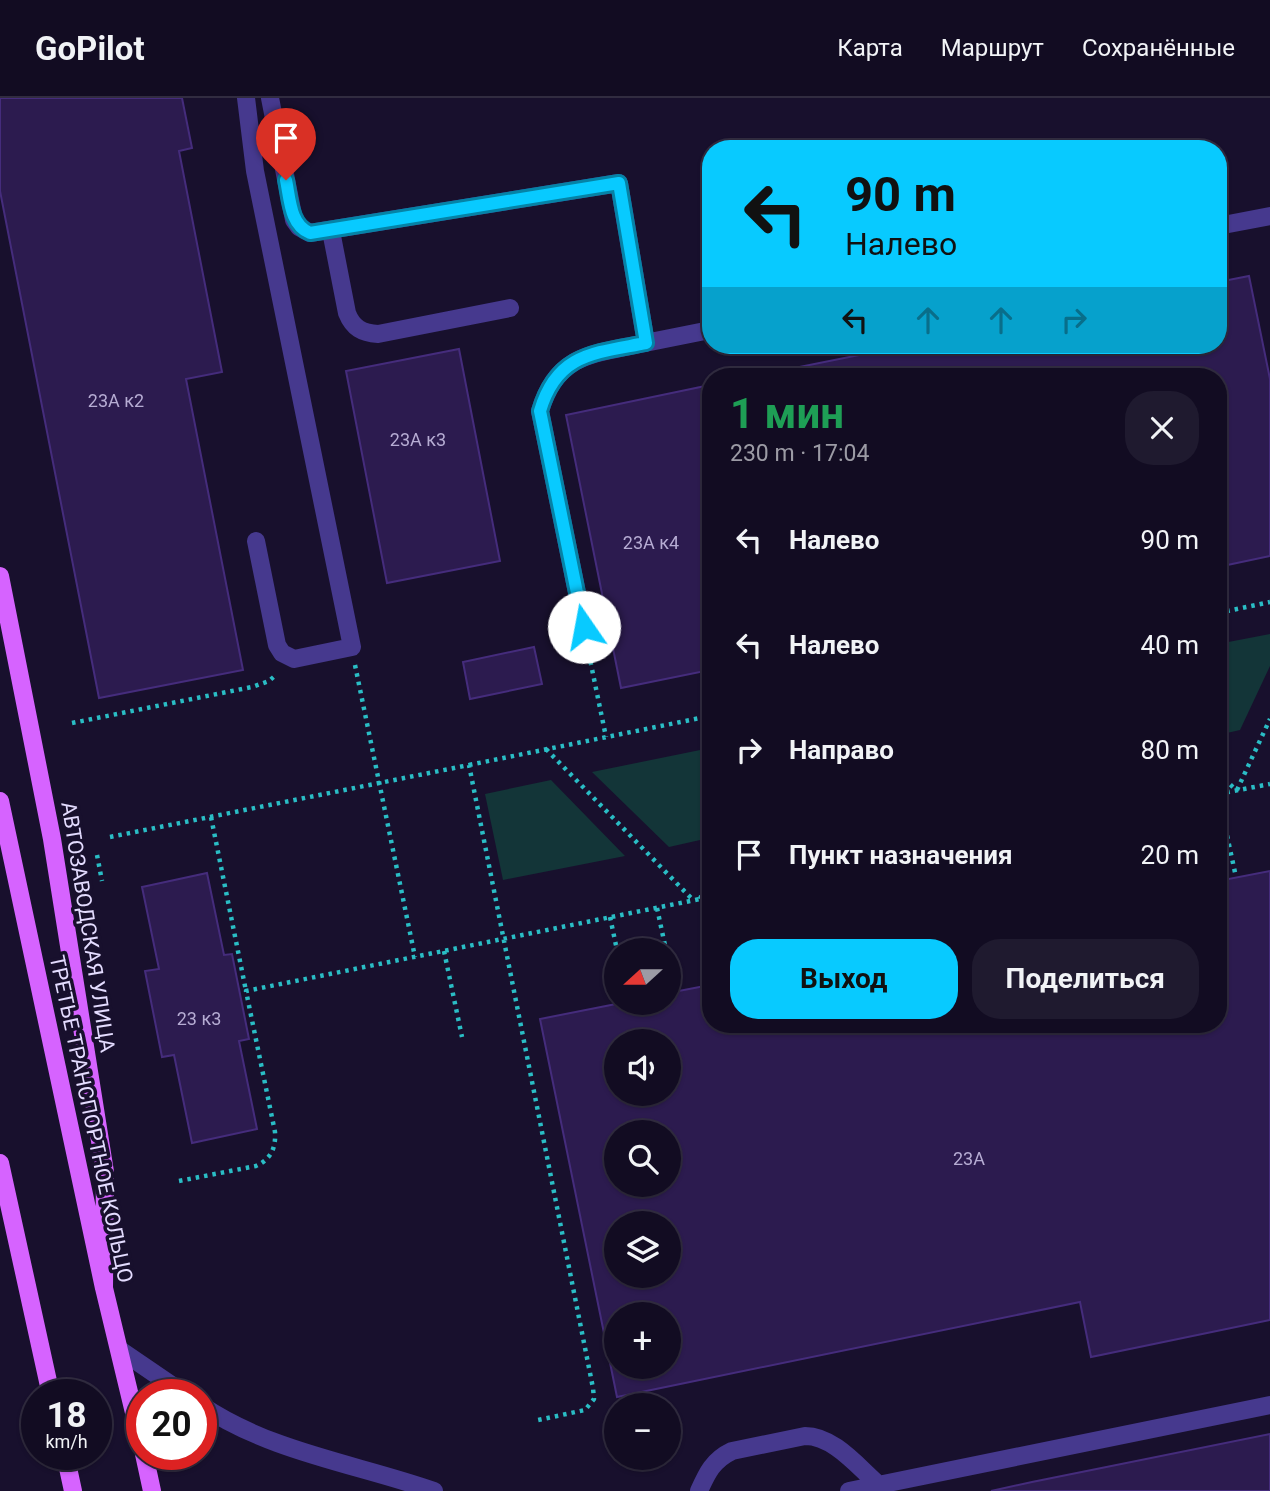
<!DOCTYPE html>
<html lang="ru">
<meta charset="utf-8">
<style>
body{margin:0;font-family:Roboto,sans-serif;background:#1f1a2f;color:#f1f3f6;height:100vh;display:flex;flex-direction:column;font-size:26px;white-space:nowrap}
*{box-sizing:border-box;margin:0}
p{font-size:23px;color:#9c9ba5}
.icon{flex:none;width:38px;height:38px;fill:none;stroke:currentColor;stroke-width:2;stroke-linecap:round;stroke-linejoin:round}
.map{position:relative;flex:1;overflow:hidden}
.side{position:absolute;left:702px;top:270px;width:525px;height:665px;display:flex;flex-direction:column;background:#120c22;border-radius:28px;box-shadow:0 2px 5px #0004,0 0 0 2px #312c40}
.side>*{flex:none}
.hud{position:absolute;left:702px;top:42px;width:525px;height:214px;border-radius:28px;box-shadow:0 2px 5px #0004,0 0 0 2px #312c40;background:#08caff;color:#111;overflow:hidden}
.needle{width:46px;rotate:249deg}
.tools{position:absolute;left:604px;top:840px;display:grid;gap:14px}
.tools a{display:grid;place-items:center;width:77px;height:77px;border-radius:50%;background:#120c22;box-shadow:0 2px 5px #0004,0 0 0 2px #312c40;font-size:35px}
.speed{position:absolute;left:21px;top:1281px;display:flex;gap:14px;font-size:35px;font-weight:700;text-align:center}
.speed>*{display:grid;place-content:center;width:91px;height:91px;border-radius:50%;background:#120c22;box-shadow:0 2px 5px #0004,0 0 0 2px #312c40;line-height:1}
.speed small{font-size:18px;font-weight:400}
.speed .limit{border:10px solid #d22;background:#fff;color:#111}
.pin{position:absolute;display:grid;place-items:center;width:60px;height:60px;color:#fff;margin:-72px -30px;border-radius:50% 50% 50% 0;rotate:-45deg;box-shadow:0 0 7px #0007}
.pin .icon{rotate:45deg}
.me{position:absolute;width:77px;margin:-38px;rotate:348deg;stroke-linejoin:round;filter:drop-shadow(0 0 5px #0008)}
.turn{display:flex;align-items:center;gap:24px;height:147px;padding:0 28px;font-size:32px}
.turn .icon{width:91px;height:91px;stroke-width:2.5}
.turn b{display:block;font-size:49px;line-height:60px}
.lanes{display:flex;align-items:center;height:66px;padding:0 28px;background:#0003;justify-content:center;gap:35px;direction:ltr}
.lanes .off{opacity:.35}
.round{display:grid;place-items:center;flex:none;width:74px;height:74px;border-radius:28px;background:#1f1a2f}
.headline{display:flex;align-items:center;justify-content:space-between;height:119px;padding:0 28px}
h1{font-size:42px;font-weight:700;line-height:52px;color:#1e9e55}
.cta{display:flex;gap:14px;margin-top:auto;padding:14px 28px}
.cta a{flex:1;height:80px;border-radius:28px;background:#08caff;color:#111;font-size:28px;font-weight:700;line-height:80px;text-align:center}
.cta a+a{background:#1f1a2f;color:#f1f3f6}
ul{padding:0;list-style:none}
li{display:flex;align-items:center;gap:21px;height:105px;padding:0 28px}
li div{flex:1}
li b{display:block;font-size:26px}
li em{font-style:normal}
header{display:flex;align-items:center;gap:42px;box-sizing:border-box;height:98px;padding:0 35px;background:#120c22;border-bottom:2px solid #312c40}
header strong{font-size:33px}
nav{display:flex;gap:38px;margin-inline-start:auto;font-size:24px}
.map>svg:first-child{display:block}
.green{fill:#133538}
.building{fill:#2c1b4f;stroke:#452c7c;stroke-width:2;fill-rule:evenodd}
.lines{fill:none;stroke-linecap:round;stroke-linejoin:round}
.path{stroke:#2abdc5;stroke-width:4.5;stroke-dasharray:3.5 5;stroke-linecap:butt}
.minor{stroke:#46398e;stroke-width:18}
.major{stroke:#d663ff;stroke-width:18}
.route-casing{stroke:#0583a6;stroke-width:18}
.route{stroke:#08caff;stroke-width:12}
.labels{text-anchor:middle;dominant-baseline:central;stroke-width:7;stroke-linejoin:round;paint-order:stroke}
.number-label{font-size:18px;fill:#b6acd3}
.street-label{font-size:21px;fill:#e4dcff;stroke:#18102d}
</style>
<header>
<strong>GoPilot</strong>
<nav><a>Карта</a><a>Маршрут</a><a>Сохранённые</a></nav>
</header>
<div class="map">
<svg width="1270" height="1393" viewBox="0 0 1270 1393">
<rect width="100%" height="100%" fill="#18102d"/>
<path class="green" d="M1270,536V568L1240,632L1218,637V546Z
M710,650V718L700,742L669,749L592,674Z
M551,682L625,758L503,782L485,696Z"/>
<path class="building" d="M0,0H182L192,50L179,53L222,274L186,281L243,572L99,600L0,93Z
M1249,178L1270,281V458L1218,469V278H755L909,247H1218V184Z
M459,251L500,463L387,485L346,273Z
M710,287V572L621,590L566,317Z
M534,549L542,586L470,601L463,564Z
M1270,773V1222L1091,1259L1080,1204L617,1299L540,921L621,905H668V895L710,887V926H1218V783ZM616,943H668V996H616ZM616,1034H668V1087H616ZM616,1125H668V1178H616ZM616,1216H668V1269H616Z
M207,775L224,857L232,856L249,941L239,943L257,1031L192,1045L174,957L162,959L145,873L159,871L142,789Z
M1270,1336V1393H991L1032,1384Z"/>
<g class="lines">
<path class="path" d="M1218,515L1270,504
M587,547L606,639
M355,567L415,859
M72,625L252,589L269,583L277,576
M546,651L693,802
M469,667L710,618
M1218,675L1236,692
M1237,692L1270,621
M1218,696L1236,779
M1218,696L1270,686
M211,719L246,893
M110,739L469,667L593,1290L594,1301L585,1312L538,1322
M97,757L102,783
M704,800L710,831
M700,801L710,774
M657,810L666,852
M610,819L617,852
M444,853L462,939
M668,865L674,894
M179,1083L256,1068C271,1061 276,1050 275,1034L246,893L710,799"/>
<path class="minor" d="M246,0L255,73L352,549L294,561L282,555L277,547L256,443
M270,0L294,122L299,129L310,135L619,85L646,245
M1218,128L1270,118
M331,133L347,215C353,230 362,235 378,236L510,210
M584,529L540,313C556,259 587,257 635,247C660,242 685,237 710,232
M120,1252L186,1297
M201,1307C270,1354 357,1366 434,1393
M699,1393C707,1375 713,1362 732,1353L805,1338C834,1338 858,1369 879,1387
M849,1393L1270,1307"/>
<path class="major" d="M0,478L52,741L105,1074L104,1190
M0,703L104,1190L142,1348
M0,1065L51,1297
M65,1356L73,1393
M144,1356L152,1393"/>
</g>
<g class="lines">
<defs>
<path id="route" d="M286,82C290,101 290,127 310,135L619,85L646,245C595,255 557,255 540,313L584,529"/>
</defs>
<use href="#route" class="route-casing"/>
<use href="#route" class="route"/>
</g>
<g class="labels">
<g class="number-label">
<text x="116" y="302">23А к2</text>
<text x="418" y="341">23А к3</text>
<text x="651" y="444">23А к4</text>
<text x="199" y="920">23 к3</text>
<text x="969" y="1060">23А</text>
</g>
<g class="street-label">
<text transform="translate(88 829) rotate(81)">АВТОЗАВОДСКАЯ УЛИЦА</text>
<text transform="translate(91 1021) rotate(78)">ТРЕТЬЕ ТРАНСПОРТНОЕ КОЛЬЦО</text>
</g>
</g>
</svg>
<div class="tools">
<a><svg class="needle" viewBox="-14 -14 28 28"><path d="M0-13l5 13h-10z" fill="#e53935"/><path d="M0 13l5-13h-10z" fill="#9c9ba5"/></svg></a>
<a><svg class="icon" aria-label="sound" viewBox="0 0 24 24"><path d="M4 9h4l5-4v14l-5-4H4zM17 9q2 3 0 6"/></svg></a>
<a><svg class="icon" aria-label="search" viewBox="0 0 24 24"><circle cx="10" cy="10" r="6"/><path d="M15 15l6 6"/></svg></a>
<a><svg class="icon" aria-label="layers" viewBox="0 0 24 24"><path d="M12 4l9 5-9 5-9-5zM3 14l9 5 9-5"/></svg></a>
<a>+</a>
<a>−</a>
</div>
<div class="speed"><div>18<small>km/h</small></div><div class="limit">20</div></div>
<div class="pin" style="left:286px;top:82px;background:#d93025"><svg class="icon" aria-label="arrive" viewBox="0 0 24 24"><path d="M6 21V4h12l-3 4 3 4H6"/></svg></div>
<svg class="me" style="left:584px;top:529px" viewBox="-20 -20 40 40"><circle r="19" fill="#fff"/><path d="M0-13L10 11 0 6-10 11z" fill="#08caff"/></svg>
<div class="hud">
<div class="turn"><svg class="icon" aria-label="left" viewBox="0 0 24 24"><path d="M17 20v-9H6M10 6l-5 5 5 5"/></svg><div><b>90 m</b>Налево</div></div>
<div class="lanes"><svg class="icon" aria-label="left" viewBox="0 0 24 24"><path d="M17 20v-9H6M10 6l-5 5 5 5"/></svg><svg class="icon off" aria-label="ahead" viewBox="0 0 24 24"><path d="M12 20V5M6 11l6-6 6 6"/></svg><svg class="icon off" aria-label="ahead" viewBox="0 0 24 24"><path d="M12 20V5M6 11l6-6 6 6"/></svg><svg class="icon off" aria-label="right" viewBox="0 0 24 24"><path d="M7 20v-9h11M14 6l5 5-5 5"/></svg></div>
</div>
<section class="side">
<div class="headline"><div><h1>1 мин</h1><p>230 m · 17:04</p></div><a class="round"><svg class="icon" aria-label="close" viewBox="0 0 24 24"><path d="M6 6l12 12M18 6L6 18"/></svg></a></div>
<ul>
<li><svg class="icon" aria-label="left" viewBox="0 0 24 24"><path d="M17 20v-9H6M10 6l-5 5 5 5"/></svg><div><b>Налево</b></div><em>90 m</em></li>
<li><svg class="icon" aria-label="left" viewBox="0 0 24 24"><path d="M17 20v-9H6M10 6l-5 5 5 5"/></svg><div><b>Налево</b></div><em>40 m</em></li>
<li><svg class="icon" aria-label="right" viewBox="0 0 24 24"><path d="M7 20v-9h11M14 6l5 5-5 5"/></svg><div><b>Направо</b></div><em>80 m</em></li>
<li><svg class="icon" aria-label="arrive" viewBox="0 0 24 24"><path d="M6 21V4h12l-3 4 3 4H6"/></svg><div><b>Пункт назначения</b></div><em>20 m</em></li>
</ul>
<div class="cta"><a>Выход</a><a>Поделиться</a></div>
</section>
</div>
